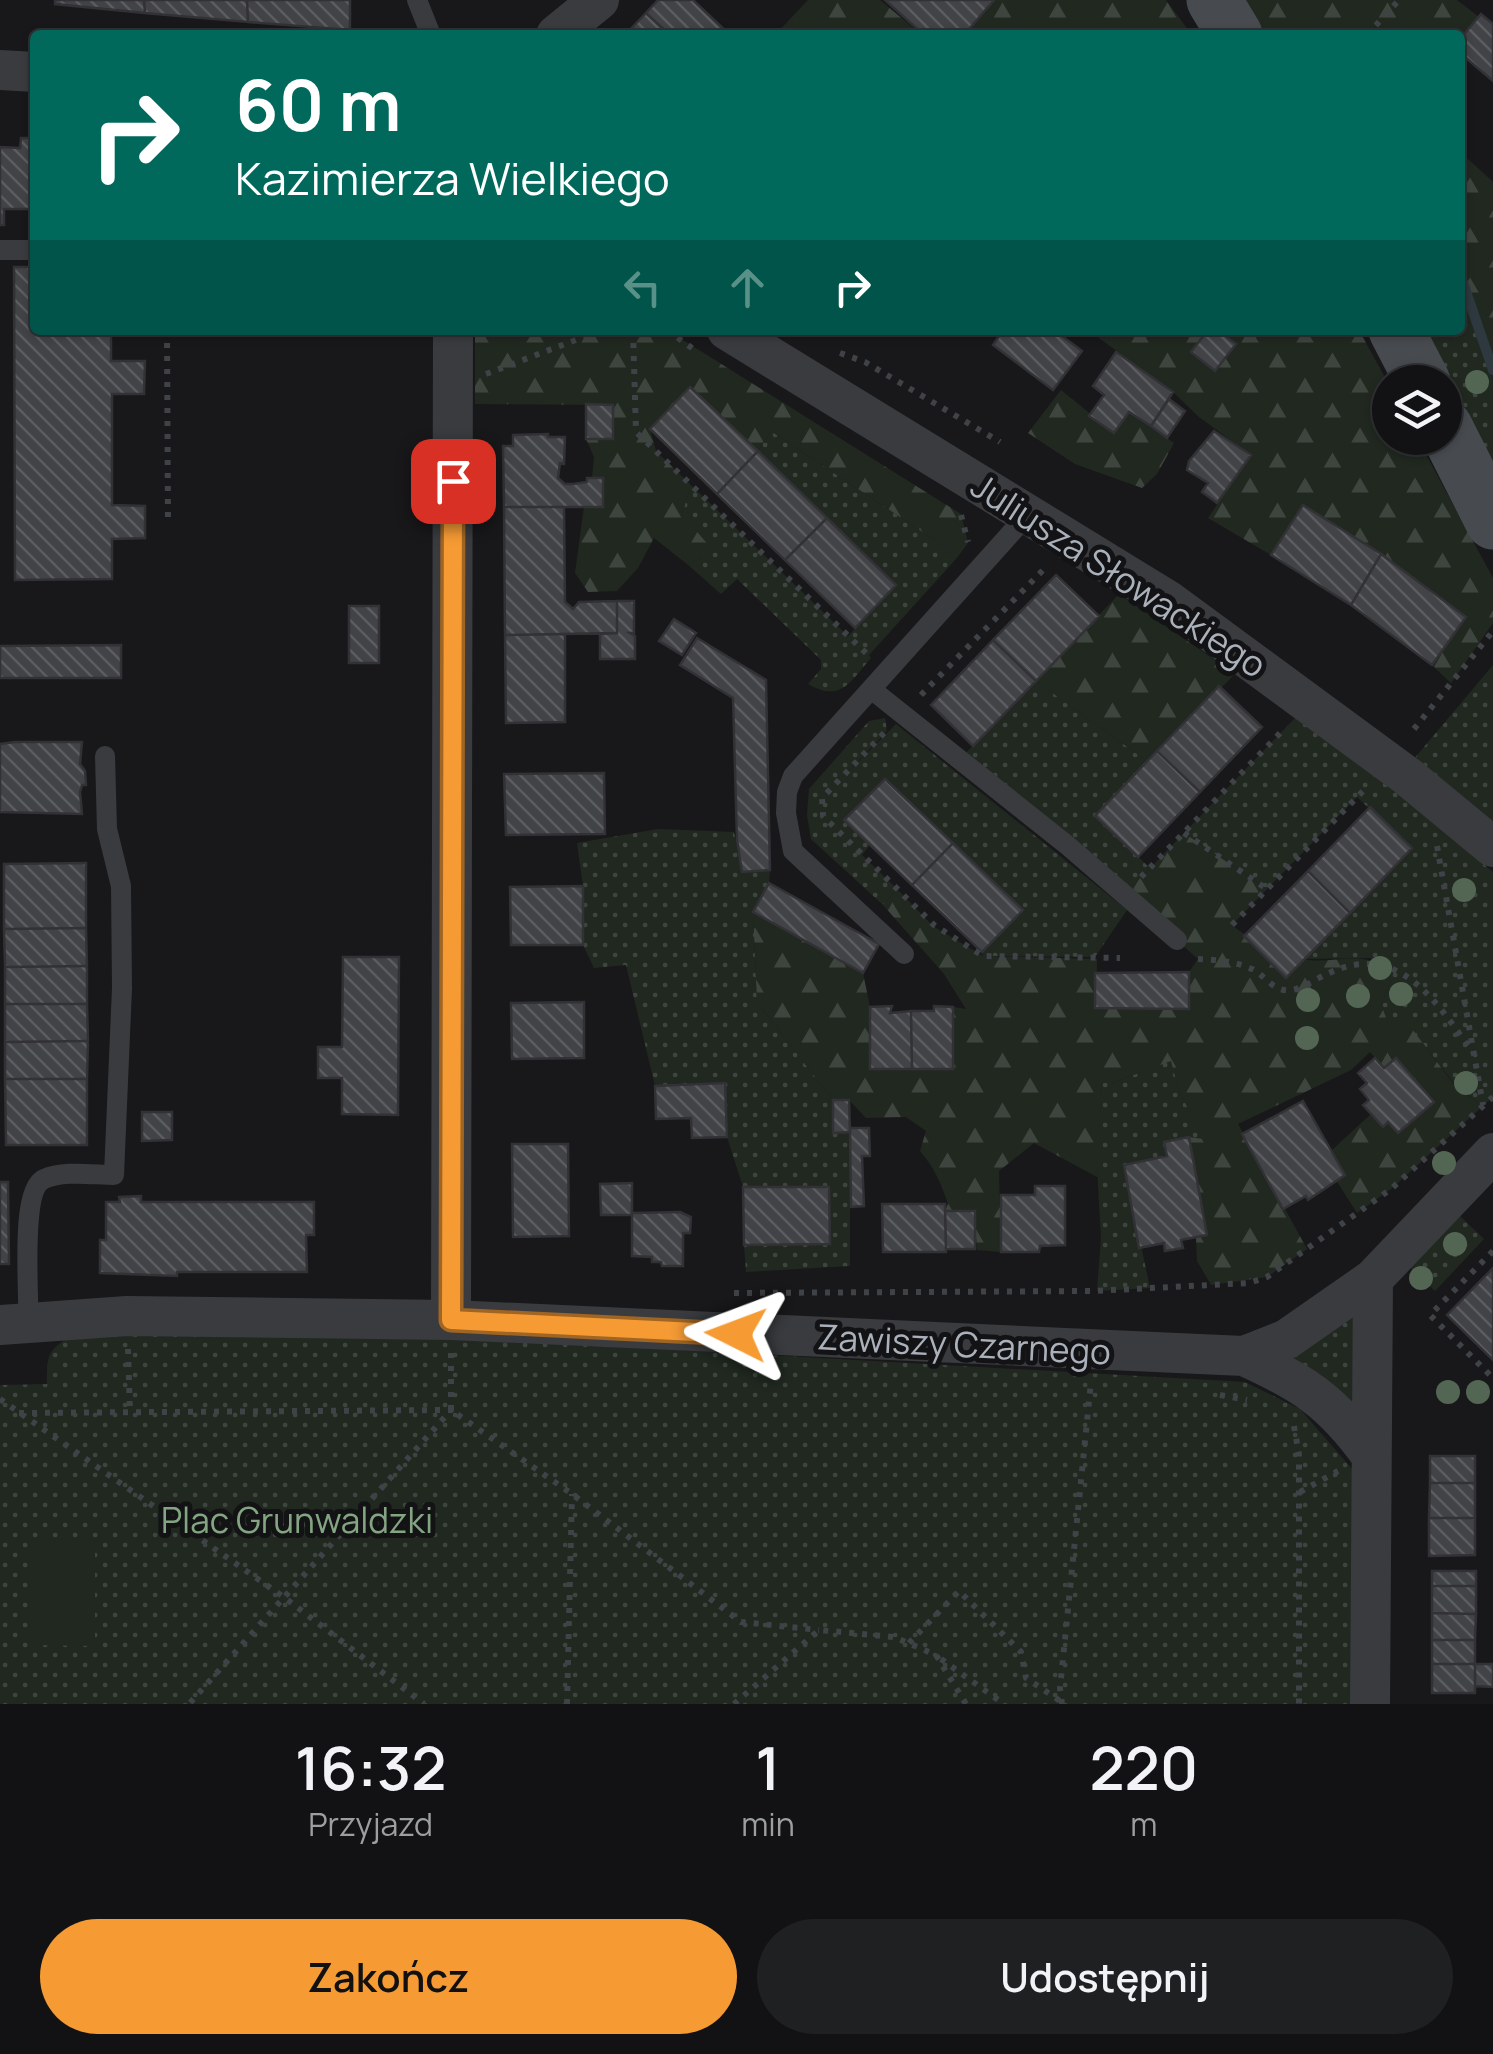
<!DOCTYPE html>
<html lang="pl">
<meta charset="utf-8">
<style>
body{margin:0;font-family:Manrope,sans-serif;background:#1f2022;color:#f1f3f6;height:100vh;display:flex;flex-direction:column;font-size:38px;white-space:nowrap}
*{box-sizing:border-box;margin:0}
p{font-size:32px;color:#9c9ea0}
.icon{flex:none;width:55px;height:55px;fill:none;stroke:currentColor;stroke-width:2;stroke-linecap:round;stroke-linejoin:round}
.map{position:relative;height:1704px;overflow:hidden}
.side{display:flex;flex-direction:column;background:#121214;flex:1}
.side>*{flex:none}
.hud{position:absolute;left:30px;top:30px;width:1435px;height:305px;border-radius:10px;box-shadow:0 2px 8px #0004,0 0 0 2px #313234;background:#00695c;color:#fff;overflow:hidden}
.buttons{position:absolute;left:1372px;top:365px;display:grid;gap:20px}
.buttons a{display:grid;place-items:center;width:90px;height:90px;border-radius:50%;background:#121214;box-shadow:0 2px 8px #0004,0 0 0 2px #313234;font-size:50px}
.pin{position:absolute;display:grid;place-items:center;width:85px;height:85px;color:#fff;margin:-42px;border-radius:20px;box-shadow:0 5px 15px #0006}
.me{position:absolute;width:110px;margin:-55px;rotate:273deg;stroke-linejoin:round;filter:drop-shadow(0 0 8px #0008)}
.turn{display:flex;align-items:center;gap:35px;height:210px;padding:0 40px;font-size:45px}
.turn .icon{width:130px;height:130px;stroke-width:2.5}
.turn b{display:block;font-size:70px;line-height:85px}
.lanes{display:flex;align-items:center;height:95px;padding:0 40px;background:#0003;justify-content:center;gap:50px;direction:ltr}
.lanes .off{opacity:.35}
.eta{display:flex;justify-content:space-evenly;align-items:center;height:170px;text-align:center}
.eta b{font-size:60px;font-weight:600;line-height:70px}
.action{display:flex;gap:20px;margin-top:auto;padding:20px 40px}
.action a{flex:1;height:115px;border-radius:60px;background:#f69b34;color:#111;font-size:40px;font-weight:600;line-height:115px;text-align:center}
.action a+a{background:#1f2022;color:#f1f3f6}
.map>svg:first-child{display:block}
.green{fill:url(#green-dots)}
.forest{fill:url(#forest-firs)}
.pitch{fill:#202820}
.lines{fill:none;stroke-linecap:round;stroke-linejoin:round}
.stream{stroke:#2d393f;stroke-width:10}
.building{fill:url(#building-back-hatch);stroke:#323236;stroke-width:2.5}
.path{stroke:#3f4246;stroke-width:6;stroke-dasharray:5 8;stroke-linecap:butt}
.service{stroke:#393b3f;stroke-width:20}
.minor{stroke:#393b3f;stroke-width:40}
.secondary{stroke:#474a4f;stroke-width:55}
.tree{fill:#536653}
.route-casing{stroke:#a06522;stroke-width:25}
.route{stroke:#f69b34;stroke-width:18}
.labels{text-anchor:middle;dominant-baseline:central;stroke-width:10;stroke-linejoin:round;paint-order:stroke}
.street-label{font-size:35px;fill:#aab1ba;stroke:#131315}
.park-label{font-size:35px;fill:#83a581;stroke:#131315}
</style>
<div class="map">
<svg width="1493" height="1704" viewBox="0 0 1493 1704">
<defs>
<pattern id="green-dots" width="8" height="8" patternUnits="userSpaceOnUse" patternTransform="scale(2.5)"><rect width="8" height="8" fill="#202820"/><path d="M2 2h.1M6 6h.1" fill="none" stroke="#3e453e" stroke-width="1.8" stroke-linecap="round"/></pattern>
<pattern id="forest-firs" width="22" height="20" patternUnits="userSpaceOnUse" patternTransform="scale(2.5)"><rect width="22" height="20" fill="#202820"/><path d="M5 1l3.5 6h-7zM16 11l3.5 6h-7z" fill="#3e453e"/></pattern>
<pattern id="building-back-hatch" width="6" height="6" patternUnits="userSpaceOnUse" patternTransform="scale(2.5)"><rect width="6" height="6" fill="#424347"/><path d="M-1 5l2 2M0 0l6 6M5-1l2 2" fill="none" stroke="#5b5c5f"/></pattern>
</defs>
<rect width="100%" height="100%" fill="#18181a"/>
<path class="green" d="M1460,283L1493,380V470L1421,330H1460Z
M771,431L936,541L956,559L869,655L871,658C850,682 841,703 808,684L821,669V660L737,579L721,594L687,564L702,558L682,514L691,485L848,636L896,585L758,451Z
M1493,665V827L1413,760Z
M1036,681L1147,761L1095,816L1150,868L1125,894L960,759Z
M1297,716L1377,777L1493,872V1097L1483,1106L1457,1087L1406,1022L1391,1032L1381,1004L1391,982L1386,967L1371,958L1304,959L1412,849L1357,797L1267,889L1184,833Z
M885,718L887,731L842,778L896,724L1127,910L1095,957L983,956L982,952L1022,910L886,779L844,820L870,845L862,855L897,889L883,905L811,839L807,815L809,789L869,721Z
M658,829L734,832L742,872L770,870L769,883L753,912L757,1002L833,1100V1132H850V1266L746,1272L744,1245L830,1244L829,1187H743L727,1137L725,1084L655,1086L626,965L594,968L583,945V886L577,843Z
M1172,1060L1178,1088L1204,1140L1189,1137L1165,1142L1167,1156L1124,1165L1150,1288L1097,1291L1101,1238L1097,1166L1102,1080L1112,1083Z
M1459,1215L1484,1239L1435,1291L1409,1266Z
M1350,1313L1356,1316L1354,1404L1285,1359Z
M73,1334L451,1337L1245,1382L1300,1409L1353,1470L1352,1704H0V1385L47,1384C47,1355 47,1351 73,1334Z"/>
<path class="forest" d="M808,0H880L922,35H775Z
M994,0H1166L1192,35H964Z
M1233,0H1457L1479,17L1460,38V35H1255Z
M1468,159L1493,182V380L1460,283V168Z
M475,330H667L961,514L968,543L956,559L936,541L771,431L758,451L690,387L650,429L656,451L691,485L682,514L710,547L702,558L687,564L654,538L638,568L617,591L588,592L575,573L584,507H603V479L592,478L594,457L586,439H613V405L475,404Z
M1105,330H1359L1390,387V438H1417L1493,578V623L1451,683L1432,665L1466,616L1382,554L1303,505L1271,555L1208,518L1251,455L1199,417L1173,392L1099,338Z
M1061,390L1114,433L1129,412L1174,443L1157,474L1142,488L1075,464L1028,433Z
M1119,594L1235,674L1147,761L1036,681Z
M1184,833L1267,889L1232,925C1249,940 1279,954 1302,959C1332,965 1358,950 1386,967L1391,982L1381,1004L1391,1031L1406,1021L1456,1087L1483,1106L1391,1189L1357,1213L1336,1180L1331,1151L1371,1114L1383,1126L1388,1122L1396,1058L1384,1068L1370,1052L1351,1070L1238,1124L1307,1249L1267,1277L1211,1285L1197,1261L1196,1237L1207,1235L1189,1137L1203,1139L1178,1088L1171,1061L1112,1083H1102L1097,1177L1034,1143L999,1171L1001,1252L977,1250L974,1211H945L948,1204C941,1183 934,1167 920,1151L926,1131L906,1117L866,1118L849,1100H833L757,1002L753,912L863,973L870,1007L871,1069H952L953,1007L966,1009L944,974L883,905L897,889L933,926L983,956L1097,959L1096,1008L1188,1009L1189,972L1198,959L1125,894Z"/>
<path class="pitch" d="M32,1539L95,1540V1646L32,1645Z"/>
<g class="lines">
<path class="stream" d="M1460,274L1493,370"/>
</g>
<path class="building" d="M55,0H144L145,13L55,4Z
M144,0H247L248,22L145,13Z
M247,0H350V30L248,22Z
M658,0H693L730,35H670L646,13Z
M885,0H994L964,35H924Z
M646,13L670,35H625Z
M1481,14L1493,24V81L1460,53V39Z
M21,138H35V209H4V225H0V147L20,148Z
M14,267H35V330H111V361H145L144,394H112V505L145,506V538L112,539V579L15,580Z
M1003,330H1054L1082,351L1053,390L993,345Z
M1208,330H1218L1236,344L1215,371L1191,352Z
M1116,352L1173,392L1151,426L1129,412L1114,433L1089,416L1104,395L1093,386Z
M690,387L758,451L717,494L650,429Z
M1169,399L1185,411L1167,438L1151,426Z
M586,404L613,405V439H586Z
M1214,431L1251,455L1217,503L1202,492L1208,483L1187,470L1189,461Z
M548,434V437H565L564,464L560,463L558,478L565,484H573L587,482V478H603V507H504L503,446H513V435Z
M758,451L827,518L785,560L717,494Z
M1303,505L1381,554L1351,605L1271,555Z
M504,507H564L565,602L573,609L579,602L617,601V633L505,635Z
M827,518L896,585L855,628L785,560Z
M1381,554L1466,617L1432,665L1351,605Z
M1056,575L1099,616L1036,681L993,640Z
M617,601H634V633H630L635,636V659H600V634L617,633Z
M349,606H379V663H349Z
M674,619L696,633L682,655L659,641Z
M565,634V722L506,723L505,635Z
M697,638L766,680L770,870L742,872L737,840L733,698L680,665Z
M993,640L1036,681L973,746L931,705Z
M121,645V678H0V646Z
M1219,686L1262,727L1200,792L1157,751Z
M15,742H82L80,764L85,771L86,785H82L80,792L82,814L0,812V744Z
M1157,751L1200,792L1138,857L1095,816Z
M604,773L605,834L506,835L504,774Z
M885,779L953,843L912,885L844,820Z
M1370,807L1412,848L1350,913L1308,871Z
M953,843L1023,910L982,952L912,885Z
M86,863V928L4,929V864Z
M1308,871L1350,913L1286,978L1244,936Z
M769,883L879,944L863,973L753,912Z
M583,886V945H511L510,887Z
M86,928L87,966L5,967L4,929Z
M343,957H399L398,1115L342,1114V1078H318V1047H342Z
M87,966V1004H5V967Z
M1189,972V1009L1095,1008V973Z
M584,1002V1058L512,1059L511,1003Z
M5,1004H87L88,1041L5,1042Z
M892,1006L890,1013L911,1011L912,1069H870V1007Z
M934,1006L953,1007V1069H912L911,1011H934Z
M88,1041L87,1079H5V1042Z
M1375,1058L1384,1068L1396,1058L1434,1102L1398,1133L1388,1122L1383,1127L1363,1105L1369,1100L1360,1089L1367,1083L1358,1073Z
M5,1079H87V1145H6Z
M725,1083L727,1137L692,1138L691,1118L656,1119L655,1086Z
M833,1100H849L850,1132L833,1133Z
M1303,1101L1345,1175L1308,1200L1306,1196L1283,1209L1242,1134Z
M142,1112H172V1140L142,1141Z
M850,1128H869L870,1156H862L864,1206L851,1207Z
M1189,1137L1207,1235L1181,1240L1183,1248L1165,1251L1164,1243L1139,1248L1124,1165L1167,1156L1164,1142Z
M512,1144H568L569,1236L513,1237Z
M0,1182H8L9,1264H0Z
M632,1183V1215H601L600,1184Z
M1035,1186H1065V1245L1040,1246L1039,1252H1001V1195H1035Z
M743,1187H829L830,1244L744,1245Z
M141,1196V1202H314V1235H306L307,1272H177V1276L100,1273V1240H106V1202H120L119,1197Z
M882,1204H945L946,1252H883Z
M945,1211H975V1249H946Z
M680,1212L691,1217L690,1233H683V1266H662L661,1262H652V1257L632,1256V1213Z
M1493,1268V1360L1447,1315Z
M1430,1456H1475V1483H1430Z
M1430,1483H1475V1518H1429Z
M1429,1518H1475V1555L1429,1556Z
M1432,1571H1476V1586H1432Z
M1432,1586H1476V1614L1432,1613Z
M1432,1613L1476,1614L1475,1640H1432Z
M1432,1640H1475V1664H1432Z
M1432,1664H1475V1693H1432Z
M1475,1664H1493V1687L1475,1686Z"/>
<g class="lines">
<path class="path" d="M1367,35L1399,0
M167,330L168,524
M633,330L636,432L867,654
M667,330L696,351
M840,353L865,362L1000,442
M486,374L602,330
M961,515L968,542
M921,695L1045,568
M1414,729L1493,631
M884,733L822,798L823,816L934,925L983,956L1120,958
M1184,833L1267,889
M1437,846L1483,1105
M1141,877L1285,728
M1232,925L1367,787
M1198,959C1216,960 1235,961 1252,969C1263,974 1271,988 1284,990C1297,993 1315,979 1327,974C1399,939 1436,1002 1474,1054
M1493,1251L1430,1315L1493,1378
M734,1293L1093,1291L1249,1283L1267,1277L1391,1189L1493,1097
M128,1349L130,1413
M451,1353V1410L572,1494L741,1622L819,1630
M1220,1395L1247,1400
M0,1399L285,1598L424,1704
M19,1413L451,1410L189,1704
M1294,1426L1299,1455V1704
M1300,1492L1338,1471
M909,1643L959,1591L1021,1652L1026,1678L1060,1701
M941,1659L1004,1704
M567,1704L572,1494
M734,1704L819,1630L894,1637L936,1655L966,1704
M1062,1704L1060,1688L1091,1382"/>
<path class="service" d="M417,0L431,35
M0,250H35
M871,689L1067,845L1177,940
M904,954L793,851L786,813L787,792L793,776L1029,513
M28,1323C30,1295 19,1190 44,1179C63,1170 94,1175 114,1175L122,988L121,886L107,829L105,756"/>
<path class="minor" d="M556,35L599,0
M0,70L35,72
M727,330L1169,601L1407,776L1493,847
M451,1320L453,330
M0,1325L127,1316L451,1320L1244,1356L1287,1339L1373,1279L1493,1153
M1244,1356C1302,1382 1332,1401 1370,1454
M1370,1704L1373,1279"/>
<path class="secondary" d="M1214,0L1235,35
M1396,330L1423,382
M1445,427L1493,522"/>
</g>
<g class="tree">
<circle cx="1477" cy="382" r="12"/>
<circle cx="1464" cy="890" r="12"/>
<circle cx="1380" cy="968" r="12"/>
<circle cx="1401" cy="994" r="12"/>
<circle cx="1358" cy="996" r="12"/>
<circle cx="1308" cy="1000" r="12"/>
<circle cx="1307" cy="1038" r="12"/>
<circle cx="1466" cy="1083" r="12"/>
<circle cx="1444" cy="1163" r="12"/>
<circle cx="1455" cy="1244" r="12"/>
<circle cx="1421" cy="1278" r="12"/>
<circle cx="1448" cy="1392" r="12"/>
<circle cx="1478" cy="1392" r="12"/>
</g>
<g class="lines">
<defs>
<path id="route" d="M453,481L451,1320L736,1334"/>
</defs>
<use href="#route" class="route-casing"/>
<use href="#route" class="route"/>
</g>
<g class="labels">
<g class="street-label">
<text transform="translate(1119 575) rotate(33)">Juliusza Słowackiego</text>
<text transform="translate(964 1344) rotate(3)">Zawiszy Czarnego</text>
</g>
<g class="park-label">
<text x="297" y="1520">Plac Grunwaldzki</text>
</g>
</g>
</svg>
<div class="buttons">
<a><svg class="icon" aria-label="layers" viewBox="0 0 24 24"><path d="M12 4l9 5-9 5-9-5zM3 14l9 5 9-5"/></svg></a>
</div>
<div class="pin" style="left:453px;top:481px;background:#d93025"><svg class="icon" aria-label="arrive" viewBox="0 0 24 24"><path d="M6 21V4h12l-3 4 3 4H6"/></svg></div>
<svg class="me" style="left:736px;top:1334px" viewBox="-20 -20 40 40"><path d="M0-17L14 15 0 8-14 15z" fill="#f69b34" stroke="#fff" stroke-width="4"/></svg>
<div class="hud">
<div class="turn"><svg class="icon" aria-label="right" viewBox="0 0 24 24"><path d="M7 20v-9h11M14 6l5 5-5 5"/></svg><div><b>60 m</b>Kazimierza Wielkiego</div></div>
<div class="lanes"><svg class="icon off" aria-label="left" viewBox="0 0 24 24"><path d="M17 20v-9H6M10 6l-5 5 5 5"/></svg><svg class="icon off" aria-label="ahead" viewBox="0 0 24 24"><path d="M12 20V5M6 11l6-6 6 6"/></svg><svg class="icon" aria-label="right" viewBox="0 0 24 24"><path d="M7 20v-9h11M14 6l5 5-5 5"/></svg></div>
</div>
</div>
<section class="side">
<div class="eta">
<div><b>16:32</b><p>Przyjazd</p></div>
<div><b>1</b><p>min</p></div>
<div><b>220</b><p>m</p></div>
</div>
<div class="action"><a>Zakończ</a><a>Udostępnij</a></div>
</section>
